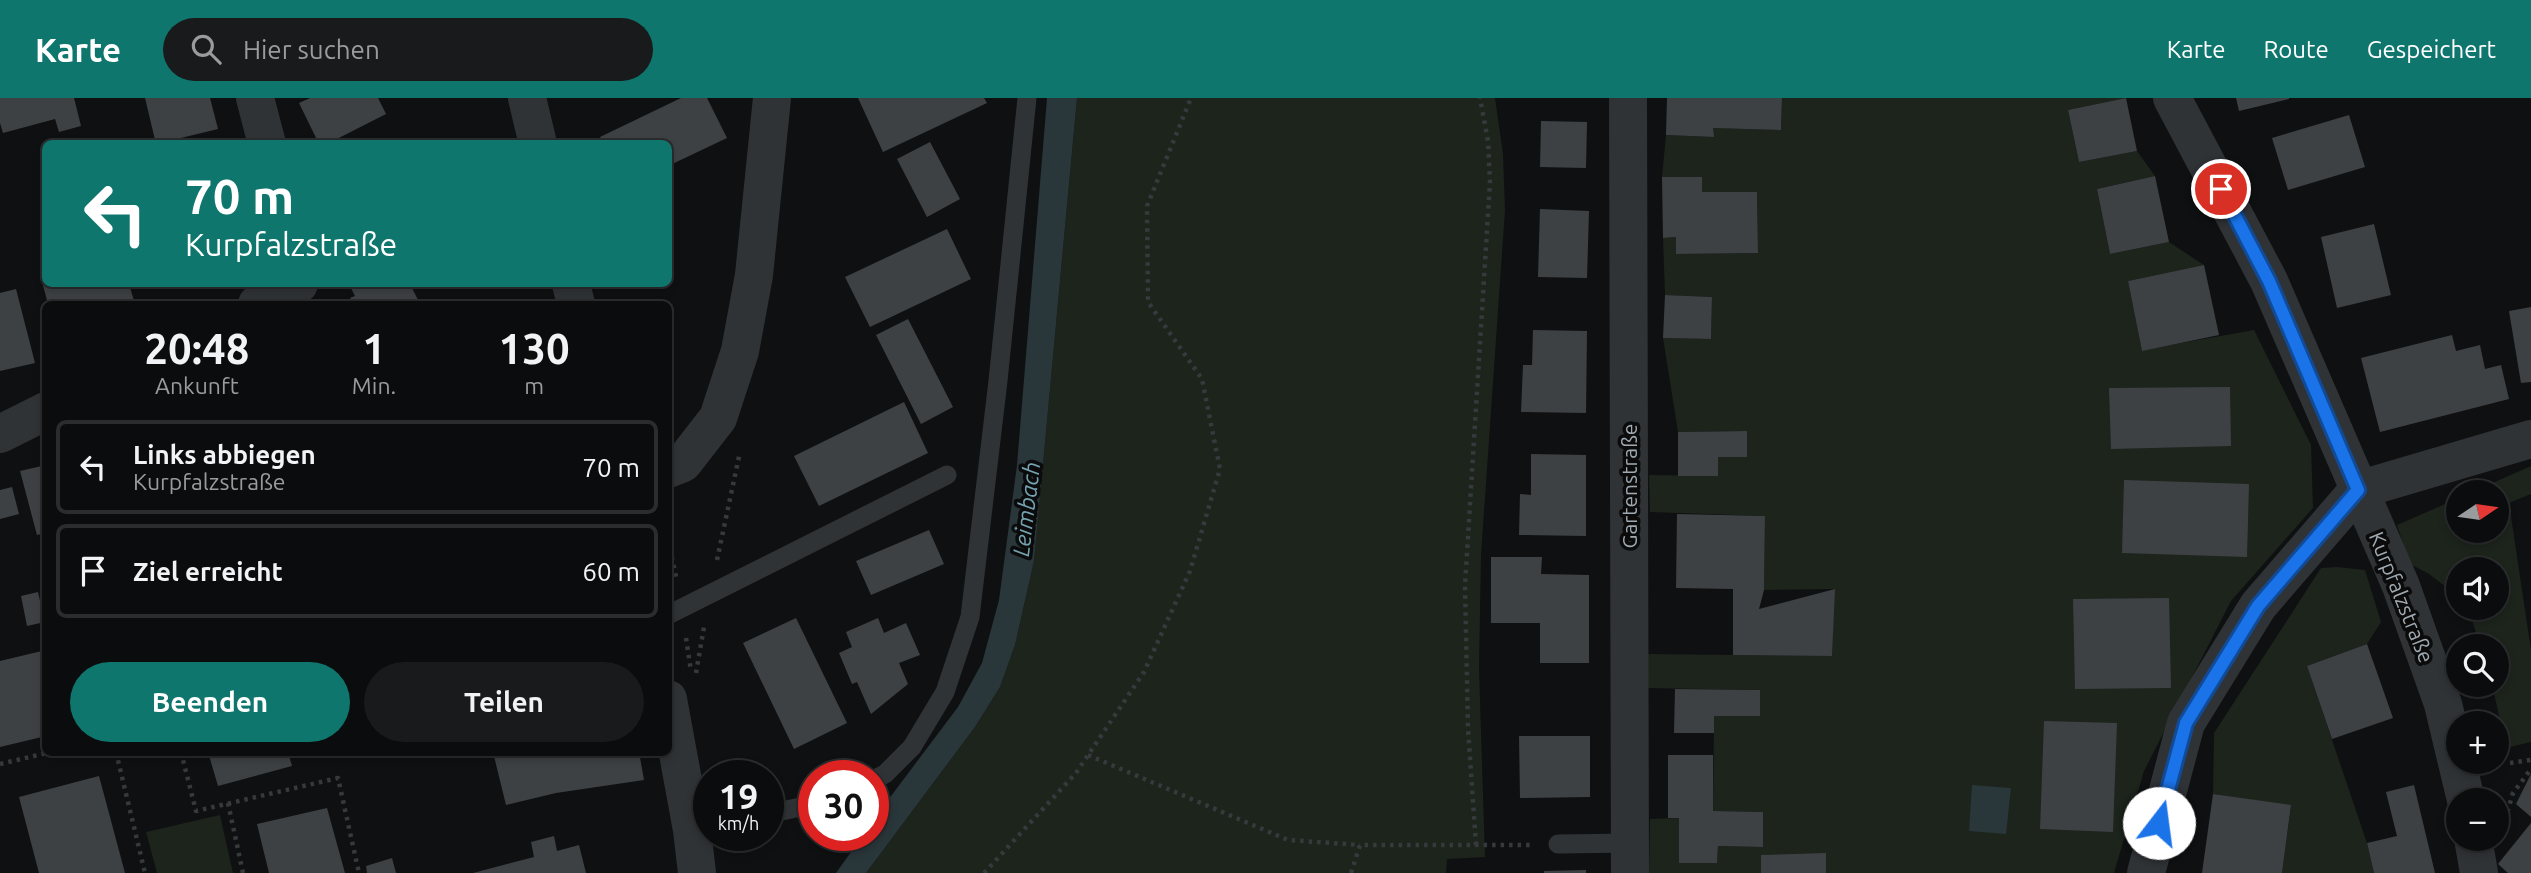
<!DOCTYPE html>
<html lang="de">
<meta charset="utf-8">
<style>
body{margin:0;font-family:Ubuntu,sans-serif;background:#191a1b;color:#f1f3f6;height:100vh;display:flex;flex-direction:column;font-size:26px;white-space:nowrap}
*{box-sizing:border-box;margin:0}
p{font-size:23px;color:#9a9b9d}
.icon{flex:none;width:38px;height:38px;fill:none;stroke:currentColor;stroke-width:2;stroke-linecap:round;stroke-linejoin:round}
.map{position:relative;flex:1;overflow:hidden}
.details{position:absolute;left:42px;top:203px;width:630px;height:455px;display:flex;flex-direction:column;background:#0b0c0d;border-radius:10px;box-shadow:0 4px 10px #0003,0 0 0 2px #2b2c2e}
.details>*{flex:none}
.guide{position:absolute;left:42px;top:42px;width:630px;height:147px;border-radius:10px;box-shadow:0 4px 10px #0003,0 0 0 2px #2b2c2e;background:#0f766e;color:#fff;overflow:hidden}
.needle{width:46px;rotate:77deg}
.tools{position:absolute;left:2446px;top:382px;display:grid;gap:14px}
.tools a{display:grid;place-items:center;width:63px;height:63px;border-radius:50%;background:#0b0c0d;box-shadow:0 4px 10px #0003,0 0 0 2px #2b2c2e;font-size:35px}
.speed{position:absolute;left:693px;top:662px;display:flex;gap:14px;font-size:35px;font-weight:700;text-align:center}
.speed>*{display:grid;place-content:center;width:91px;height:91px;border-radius:50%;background:#0b0c0d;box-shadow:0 4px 10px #0003,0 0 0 2px #2b2c2e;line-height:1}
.speed small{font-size:18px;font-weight:400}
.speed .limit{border:10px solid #d22;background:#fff;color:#111}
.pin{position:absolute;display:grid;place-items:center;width:60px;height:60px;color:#fff;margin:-30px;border:4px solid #fff;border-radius:50%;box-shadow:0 2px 7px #0007}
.me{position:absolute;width:77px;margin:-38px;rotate:15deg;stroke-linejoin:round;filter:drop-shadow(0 0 5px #0008)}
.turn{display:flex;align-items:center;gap:24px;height:147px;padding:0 28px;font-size:32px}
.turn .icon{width:91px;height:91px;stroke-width:2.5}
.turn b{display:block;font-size:49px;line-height:60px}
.eta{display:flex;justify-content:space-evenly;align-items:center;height:119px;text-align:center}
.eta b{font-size:42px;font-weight:600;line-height:49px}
.cta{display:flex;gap:14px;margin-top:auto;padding:14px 28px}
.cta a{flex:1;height:80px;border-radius:42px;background:#0f766e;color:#fff;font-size:28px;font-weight:600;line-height:80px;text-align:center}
.cta a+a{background:#191a1b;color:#f1f3f6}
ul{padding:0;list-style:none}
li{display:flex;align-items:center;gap:21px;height:94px;margin:0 14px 10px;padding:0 14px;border:4px solid #2b2c2e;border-radius:10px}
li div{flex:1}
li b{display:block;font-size:26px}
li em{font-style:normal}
header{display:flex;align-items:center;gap:42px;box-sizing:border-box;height:98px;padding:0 35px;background:#0f766e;color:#fff}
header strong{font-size:33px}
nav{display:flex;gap:38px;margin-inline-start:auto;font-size:24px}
.search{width:490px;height:63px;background:#191a1b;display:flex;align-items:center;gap:18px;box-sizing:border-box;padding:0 24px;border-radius:38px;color:#9a9b9d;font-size:26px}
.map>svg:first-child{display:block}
.green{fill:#1c241c}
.water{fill:#29363a}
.building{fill:#3e4144}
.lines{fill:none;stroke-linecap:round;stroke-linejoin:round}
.path{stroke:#363a3d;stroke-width:4.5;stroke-dasharray:3.5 5;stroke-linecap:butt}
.service{stroke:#303336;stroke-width:19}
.minor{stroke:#303336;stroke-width:38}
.tertiary{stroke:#303336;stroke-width:38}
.route-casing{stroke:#114b97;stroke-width:18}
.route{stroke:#1a73e8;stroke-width:12}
.labels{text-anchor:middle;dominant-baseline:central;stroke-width:7;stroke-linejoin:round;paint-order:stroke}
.street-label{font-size:21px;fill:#a0aab2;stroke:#0b0b0c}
.water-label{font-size:23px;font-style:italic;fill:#75a2b0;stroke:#0b0b0c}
</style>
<header>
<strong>Karte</strong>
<div class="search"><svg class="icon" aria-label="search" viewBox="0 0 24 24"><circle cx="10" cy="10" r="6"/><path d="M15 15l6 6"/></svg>Hier suchen</div>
<nav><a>Karte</a><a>Route</a><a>Gespeichert</a></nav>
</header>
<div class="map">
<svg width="2531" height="775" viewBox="0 0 2531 775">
<rect width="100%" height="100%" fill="#0f1011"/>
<path class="green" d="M1077,0H1495L1503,56L1505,112L1481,457L1479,571L1485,759L1447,761L1446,775H866L975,629L1000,589L1015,547L1034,463Z
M1782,0H2126L2068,12L2079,64L2137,53L2155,78L2097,91L2110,156L2169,144L2204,167L2128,183L2142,252L2254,232L2311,347L2313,410L2231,503L2144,673L2114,775H1649L1650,721L1679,720V765H1717L1718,748L1763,749V714L1713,713L1714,618H1760V592L1646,590L1648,556L1832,558L1834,491L1764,492L1765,418L1650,414L1649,377L1718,378V359H1747V333L1678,334L1663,240L1711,241L1712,199L1665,197L1663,140L1676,139L1677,156L1758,155L1757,94H1702L1701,79H1662L1666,37L1713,39V30L1781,32Z
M2531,368V396L2509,405L2531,552V644L2506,650L2492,586H2497V548H2480L2468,509H2497V471H2459V499L2429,476L2410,466L2397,427L2459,400V432H2497V394H2472Z
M2337,469L2365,472L2381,524L2367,546L2307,568L2367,745L2374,775H2282L2291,708L2213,696L2214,635L2321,470Z
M220,717L233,775H157L146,734Z"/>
<path class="water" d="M1047,0H1077L1034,463L1015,547L1000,589L975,629L866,775H836L863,737H873V722L958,609L982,565L999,502L1017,367Z
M1972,687L2011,690L2006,736L1969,733Z"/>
<path class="building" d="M0,0H74L81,28L59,34L55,21L3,35L0,25Z
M145,0H210L218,31L156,46Z
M310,0H378L386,16L327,46H319L299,5Z
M681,0H707L727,40L668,68V46H604L600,39Z
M858,0H984L987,5L883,54Z
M1667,0H1782L1781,32L1713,30L1714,39L1666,37Z
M2126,0L2137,53L2079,64L2068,12Z
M2236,0H2289V1L2239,13Z
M2349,17L2365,69L2288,92L2272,40Z
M1541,23L1587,24L1586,70L1540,69Z
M930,44L960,101L927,119L897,61Z
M2155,78L2169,144L2110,156L2097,91Z
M1662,79H1702V94H1757L1758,155L1676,156V139L1663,140Z
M1540,111L1589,113L1587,180L1538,179Z
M2374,126L2391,197L2337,210L2321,139Z
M947,131L971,181L870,229L845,179Z
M2204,167L2219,237L2142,253L2128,183Z
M46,175V186H129L135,206H48L40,176Z
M349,186H410L420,206H353L350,200L355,198Z
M16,191L35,265L0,273V195Z
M1665,197L1712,199L1711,241L1663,240Z
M2531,209V284L2521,285L2509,213Z
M908,221L953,309L921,326L876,237Z
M1533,232L1587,233L1586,315L1521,314L1523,267H1532Z
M2452,237L2456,253L2480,247L2485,271L2501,267L2509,301L2380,334L2361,260Z
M2230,289L2231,348L2111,351L2109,290Z
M904,304L928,355L819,408L794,358Z
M1747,333V359H1718V378H1678V334Z
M1531,356L1586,357V438L1519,437L1520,396L1531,397Z
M46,367V435L37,437L20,373Z
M2124,382L2249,386L2247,459L2122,455Z
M12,389L19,416L0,421V392Z
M1677,416L1765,418L1764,492L1759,511L1835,491L1832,558L1733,557V491L1676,490Z
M929,432L944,466L871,497L856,463Z
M1491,459H1542L1541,476L1589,477V565H1540V525H1491Z
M38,494L45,524L27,528L21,498Z
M2169,500L2171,590L2075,591L2073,501Z
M796,520L847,625L794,651L743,545Z
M878,520L884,535L906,525L920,557L899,565L908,586L871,616L857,584L852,586L839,555L852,549L846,534Z
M2367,546L2393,620L2332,641L2307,568Z
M46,552V638L0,649V563Z
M1675,591L1760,592V618H1714V635H1674Z
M2044,623L2117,625L2113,734L2040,731Z
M1519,638H1590V699L1520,700Z
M208,654H288L292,668L218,688Z
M493,654H639L644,682L556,695L506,707Z
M1668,657H1713V713L1763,714V749L1718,748L1717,765H1679V720H1668Z
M2531,676V719L2516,706Z
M99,678L125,775H39L19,699Z
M2414,687L2435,775H2374L2367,745L2397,738L2386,694Z
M2213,696L2291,707L2282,775H2202Z
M327,710L345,775H269L257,726Z
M2531,725V775H2508L2498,766Z
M554,738L557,753L579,747L586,775H473L534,759L531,744Z
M1826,755V775H1761V757Z
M392,760L396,775H367L366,768Z
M1586,772V775H1544V773Z"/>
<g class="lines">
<path class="path" d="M668,442L677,483
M717,462L740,354
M686,540L691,573
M696,575L704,529
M116,654L145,775
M181,654L196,713L338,680L359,775
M1088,657L1288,742L1360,747
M2510,665L2531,662
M0,666L51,654
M228,705L243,775
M2505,722L2513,695L2531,671
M1476,747L1468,631L1465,487L1490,84L1488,43L1480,0
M984,775L1076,675L1144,574L1190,473L1220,371L1202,281L1148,204L1147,108L1191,0
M1351,775L1360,747H1533"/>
<path class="service" d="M668,517L947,377
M873,682L885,676L912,649L945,594L970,519L998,283L1027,0
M768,716L814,706
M1558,746L1631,745"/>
<path class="minor" d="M255,0L267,46
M1628,0L1630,775
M2172,0L2269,183L2401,488L2443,606L2466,702
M257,206L299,186
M0,336L46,313
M668,371L683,365L718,320L740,253L754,177L772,0
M2473,740L2479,775
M2146,775L2186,625L2258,508L2358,392L2531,341"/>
<path class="tertiary" d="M527,0L538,46
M571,186L576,206
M668,601L692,732L697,775"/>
</g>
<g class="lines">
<defs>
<path id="route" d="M2159,725L2186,625L2258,508L2358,392L2269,183L2221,91"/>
</defs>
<use href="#route" class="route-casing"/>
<use href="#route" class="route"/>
</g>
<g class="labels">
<g class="street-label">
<text transform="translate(1629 388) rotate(-90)">Gartenstraße</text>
<text transform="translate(2402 499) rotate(68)">Kurpfalzstraße</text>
</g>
<g class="water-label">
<text transform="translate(1026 411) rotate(-83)">Leimbach</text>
</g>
</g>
</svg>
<div class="tools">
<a><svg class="needle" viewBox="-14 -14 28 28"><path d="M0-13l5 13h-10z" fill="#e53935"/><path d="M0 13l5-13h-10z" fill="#9a9b9d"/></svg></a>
<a><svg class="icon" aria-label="sound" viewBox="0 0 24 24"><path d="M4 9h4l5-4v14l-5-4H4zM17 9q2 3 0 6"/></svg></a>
<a><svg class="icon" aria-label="search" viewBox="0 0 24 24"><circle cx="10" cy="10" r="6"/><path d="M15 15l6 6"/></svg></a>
<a>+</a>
<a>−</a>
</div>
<div class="speed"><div>19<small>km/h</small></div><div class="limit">30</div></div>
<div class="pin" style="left:2221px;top:91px;background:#d93025"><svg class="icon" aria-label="arrive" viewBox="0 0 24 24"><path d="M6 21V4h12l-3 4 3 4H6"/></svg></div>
<svg class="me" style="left:2159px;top:725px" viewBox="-20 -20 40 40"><circle r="19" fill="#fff"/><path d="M0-13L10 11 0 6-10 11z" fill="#1a73e8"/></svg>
<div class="guide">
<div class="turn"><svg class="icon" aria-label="left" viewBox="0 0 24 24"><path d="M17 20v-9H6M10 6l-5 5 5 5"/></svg><div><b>70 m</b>Kurpfalzstraße</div></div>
</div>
<section class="details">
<div class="eta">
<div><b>20:48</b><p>Ankunft</p></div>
<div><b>1</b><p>Min.</p></div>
<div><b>130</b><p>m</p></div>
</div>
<ul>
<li><svg class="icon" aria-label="left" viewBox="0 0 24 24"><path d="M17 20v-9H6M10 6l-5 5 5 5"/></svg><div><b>Links abbiegen</b><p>Kurpfalzstraße</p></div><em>70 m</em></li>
<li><svg class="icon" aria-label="arrive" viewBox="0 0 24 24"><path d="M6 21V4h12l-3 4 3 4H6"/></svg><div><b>Ziel erreicht</b></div><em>60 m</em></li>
</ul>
<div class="cta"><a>Beenden</a><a>Teilen</a></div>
</section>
</div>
